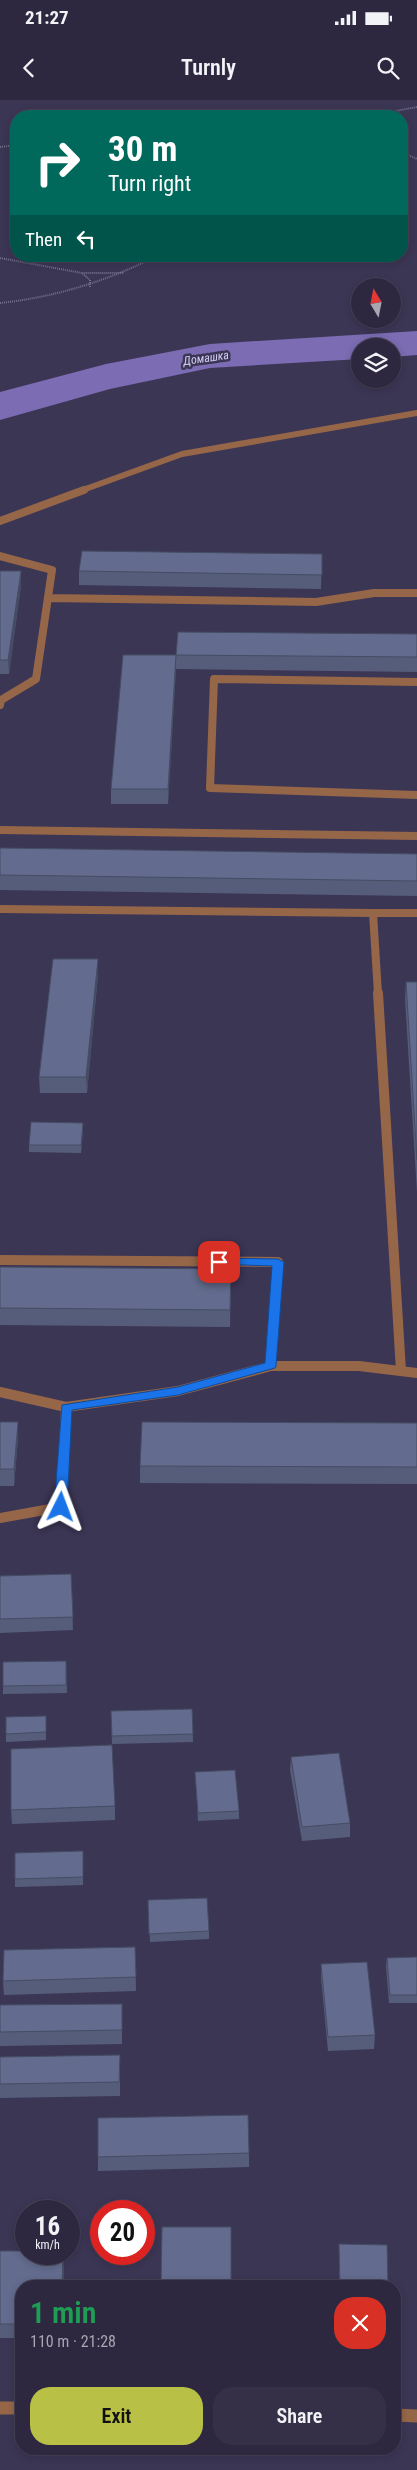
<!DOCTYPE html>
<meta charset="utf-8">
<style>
body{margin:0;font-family:"Roboto Condensed",sans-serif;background:#353047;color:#f1f3f6;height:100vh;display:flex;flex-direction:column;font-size:19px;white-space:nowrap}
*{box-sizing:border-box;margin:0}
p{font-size:16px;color:#a7a6b1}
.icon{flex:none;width:28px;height:28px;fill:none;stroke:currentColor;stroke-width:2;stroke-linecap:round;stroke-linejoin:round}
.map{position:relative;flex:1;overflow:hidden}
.details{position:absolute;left:15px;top:2180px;width:386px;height:175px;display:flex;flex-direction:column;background:#2d2840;border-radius:20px;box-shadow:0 2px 8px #0003,0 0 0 1px #484459}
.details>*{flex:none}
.guide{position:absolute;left:10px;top:10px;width:398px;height:152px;border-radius:20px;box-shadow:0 2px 8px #0003,0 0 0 1px #484459;background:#00695c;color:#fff;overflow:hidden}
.needle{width:32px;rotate:350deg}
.tools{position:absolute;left:351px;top:178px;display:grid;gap:10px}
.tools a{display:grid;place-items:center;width:50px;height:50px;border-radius:50%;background:#2d2840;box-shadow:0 2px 8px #0003,0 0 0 1px #484459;font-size:25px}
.speed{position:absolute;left:15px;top:2100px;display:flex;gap:10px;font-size:25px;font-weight:700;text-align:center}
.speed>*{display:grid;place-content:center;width:65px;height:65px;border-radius:50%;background:#2d2840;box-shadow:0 2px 8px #0003,0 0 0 1px #484459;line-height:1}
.speed small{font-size:12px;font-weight:400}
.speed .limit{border:8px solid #d22;background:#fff;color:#111}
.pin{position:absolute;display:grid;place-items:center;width:42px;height:42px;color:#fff;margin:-21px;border-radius:10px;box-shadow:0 2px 8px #0006}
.me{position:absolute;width:55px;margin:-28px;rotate:3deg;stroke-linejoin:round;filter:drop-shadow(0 0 4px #0008)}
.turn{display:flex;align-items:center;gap:18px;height:105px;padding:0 15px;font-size:22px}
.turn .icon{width:65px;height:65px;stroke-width:2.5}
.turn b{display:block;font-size:35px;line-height:42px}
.then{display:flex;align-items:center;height:48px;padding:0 15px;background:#0003;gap:10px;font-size:19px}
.round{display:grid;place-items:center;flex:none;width:52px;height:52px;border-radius:20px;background:#353047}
.head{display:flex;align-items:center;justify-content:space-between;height:85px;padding:0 15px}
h1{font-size:30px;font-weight:600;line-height:38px;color:#1e9e55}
.primary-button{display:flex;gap:10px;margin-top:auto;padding:10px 15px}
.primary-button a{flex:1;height:58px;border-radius:20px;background:#b9c046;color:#111;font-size:20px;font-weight:600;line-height:58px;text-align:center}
.primary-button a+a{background:#353047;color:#f1f3f6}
.status{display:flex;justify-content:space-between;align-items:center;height:35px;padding:0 25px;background:#2d2840;direction:ltr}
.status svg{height:14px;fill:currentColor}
header{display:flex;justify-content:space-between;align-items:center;height:65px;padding:0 15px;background:#2d2840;font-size:22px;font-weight:600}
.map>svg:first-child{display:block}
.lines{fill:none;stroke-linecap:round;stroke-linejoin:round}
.river{fill:#7b6cb3;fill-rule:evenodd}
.path{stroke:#75708b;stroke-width:2;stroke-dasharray:1 1;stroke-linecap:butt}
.service-far2{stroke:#966648;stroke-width:6}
.service-far1{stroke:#966648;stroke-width:8}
.service{stroke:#966648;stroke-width:10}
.minor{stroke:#966648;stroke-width:13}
.wall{fill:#555d7a}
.shaded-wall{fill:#454c63}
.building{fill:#636c8e;stroke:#454c63}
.route{fill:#1a73e8;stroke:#114b97}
.labels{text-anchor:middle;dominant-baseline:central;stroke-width:5;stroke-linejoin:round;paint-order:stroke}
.far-water-label{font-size:12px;font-style:italic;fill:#d5cef7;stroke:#3c3655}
</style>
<div class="status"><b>21:27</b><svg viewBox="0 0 49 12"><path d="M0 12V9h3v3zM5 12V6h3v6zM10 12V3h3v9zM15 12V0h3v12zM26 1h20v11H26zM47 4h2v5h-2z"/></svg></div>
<header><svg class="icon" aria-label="back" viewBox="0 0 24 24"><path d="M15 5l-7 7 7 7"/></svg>Turnly<svg class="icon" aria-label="search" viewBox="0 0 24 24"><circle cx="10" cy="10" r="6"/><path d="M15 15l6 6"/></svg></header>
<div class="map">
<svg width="417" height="2370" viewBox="0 0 417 2370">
<rect width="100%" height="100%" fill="#3c3655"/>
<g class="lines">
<path class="river" d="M417,231V255L392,257V246H360V259L210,268L110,289L0,320V292L106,264L210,244Z"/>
<path class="path" d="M369,16L417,7
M0,47L16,45
M401,52L417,59
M0,158L82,173
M90,187V180L82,173H124
M0,203C56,197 107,181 157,156"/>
<path class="service-far2" d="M80,391L182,354L417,313"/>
<path class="service-far1" d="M0,421L84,390
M0,456L52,470L36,579L1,600L0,605
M48,498L316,502L374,493H417
M417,582L214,579L210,688L417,695
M0,730L417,736
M0,809L373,813L378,894
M373,813H417"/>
<path class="service" d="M378,893L401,1271
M0,1160L278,1162L271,1266
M0,1292L66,1307L178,1291L271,1266H359L417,1273
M0,1418L61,1407L66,1307"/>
<path class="minor" d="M0,2308H21
M395,2315L417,2316"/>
</g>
<path class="wall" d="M322,454L321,489L79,485V471Z
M0,471H21V485L9,574H0Z
M417,534V572L176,569V555Z
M176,555V569L168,704H111V689Z
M0,748L417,754V796L0,790Z
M98,875L87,993H40L39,977Z
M406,882H417V1092L405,899Z
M83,1023V1031L81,1053L29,1052V1045Z
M0,1167L231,1169L230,1227L0,1225Z
M0,1322H18V1339L14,1386H0Z
M417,1323V1384L140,1383V1366Z
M71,1474L73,1530L0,1533V1476Z
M66,1561L67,1593L3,1594V1586Z
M192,1609L193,1642L112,1644L111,1611Z
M46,1616V1640L6,1642V1634Z
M291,1657L350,1723V1737L302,1741L290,1670Z
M195,1672L239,1711V1719L198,1721Z
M115,1706V1720L12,1724L11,1710Z
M83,1751V1785L15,1787V1779Z
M148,1800L209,1831V1839L150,1842Z
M135,1847L136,1891L4,1895L3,1881Z
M417,1857V1903H389L386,1866L387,1858Z
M321,1864L375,1935L374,1949L328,1951L321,1878Z
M122,1904V1944L0,1946V1905Z
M0,1957L120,1969V1996L0,1998Z
M249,2053V2067L98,2071V2057Z
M339,2144L388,2186H339Z
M0,2151L64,2166L63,2186H21V2238H0Z"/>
<path class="shaded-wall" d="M21,471V485L9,574L8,560Z
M176,555V569L168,704V689Z
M98,859V875L87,993L86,977Z
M83,1023V1031L81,1053V1045Z
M18,1322V1339L14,1386V1369Z
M63,2154L64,2166L63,2186H62Z"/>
<path class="building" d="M82,451L322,454V475L79,471Z
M0,471H21L8,560H0Z
M178,532L417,534V557L176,555Z
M123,555H176L168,689H111Z
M0,748L417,754V781L0,775Z
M53,859H98L86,977H39Z
M406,882H417V1060Z
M31,1022L83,1023L81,1045H29Z
M0,1167L231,1169L230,1210L0,1208Z
M0,1322H18L14,1369H0Z
M142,1322L417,1323V1367L140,1366Z
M71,1474L73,1517L0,1519V1476Z
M66,1561V1585L3,1586V1562Z
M192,1609L193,1634L112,1636L111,1611Z
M46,1616V1632L6,1634V1617Z
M112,1645L115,1706L11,1710V1649Z
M339,1653L350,1723L302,1727L291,1657Z
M235,1670L239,1711L198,1713L195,1672Z
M83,1751V1777L15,1779V1753Z
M207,1798L209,1831L149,1834L148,1800Z
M135,1847L136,1877L3,1881L4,1850Z
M417,1857V1895H390L387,1858Z
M367,1862L375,1935L328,1937L321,1864Z
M122,1904V1930L0,1932V1905Z
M120,1955L119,1982L0,1984V1957Z
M248,2015L249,2053L98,2057V2018Z
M162,2127H231V2186H161Z
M339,2144L387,2145L388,2186H340Z
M0,2151H26V2154H63L62,2186H21V2224H0Z
M286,2180H315V2186H286Z"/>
<path class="route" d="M219,1158L278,1159L284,1162L276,1266L275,1268L178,1295L72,1310L67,1407L61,1411L56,1410L54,1407L62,1305L178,1287L265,1263L272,1166L215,1164V1159Z"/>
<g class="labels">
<g class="far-water-label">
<text transform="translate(206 258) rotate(-8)">Домашка</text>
</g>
</g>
</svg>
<div class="tools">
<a><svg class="needle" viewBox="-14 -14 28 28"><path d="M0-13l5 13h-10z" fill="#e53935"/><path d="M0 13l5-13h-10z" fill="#a7a6b1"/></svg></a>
<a><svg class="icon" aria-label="layers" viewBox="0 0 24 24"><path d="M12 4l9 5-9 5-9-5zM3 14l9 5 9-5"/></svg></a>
</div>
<div class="speed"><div>16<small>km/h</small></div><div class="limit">20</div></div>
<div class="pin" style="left:219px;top:1162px;background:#d93025"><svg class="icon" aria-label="arrive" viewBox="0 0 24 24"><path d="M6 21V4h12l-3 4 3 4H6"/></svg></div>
<svg class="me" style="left:61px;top:1407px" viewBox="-20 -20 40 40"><path d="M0-17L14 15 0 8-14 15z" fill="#1a73e8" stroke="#fff" stroke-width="4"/></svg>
<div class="guide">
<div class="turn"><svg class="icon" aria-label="right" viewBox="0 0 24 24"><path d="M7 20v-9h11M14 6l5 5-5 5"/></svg><div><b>30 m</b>Turn right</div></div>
<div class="then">Then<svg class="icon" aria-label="left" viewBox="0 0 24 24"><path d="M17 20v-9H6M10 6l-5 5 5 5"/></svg></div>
</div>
<section class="details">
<div class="head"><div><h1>1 min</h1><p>110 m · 21:28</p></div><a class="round" style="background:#d93025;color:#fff"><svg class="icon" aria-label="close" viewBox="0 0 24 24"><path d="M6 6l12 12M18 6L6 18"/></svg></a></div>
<div class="primary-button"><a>Exit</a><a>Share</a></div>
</section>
</div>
